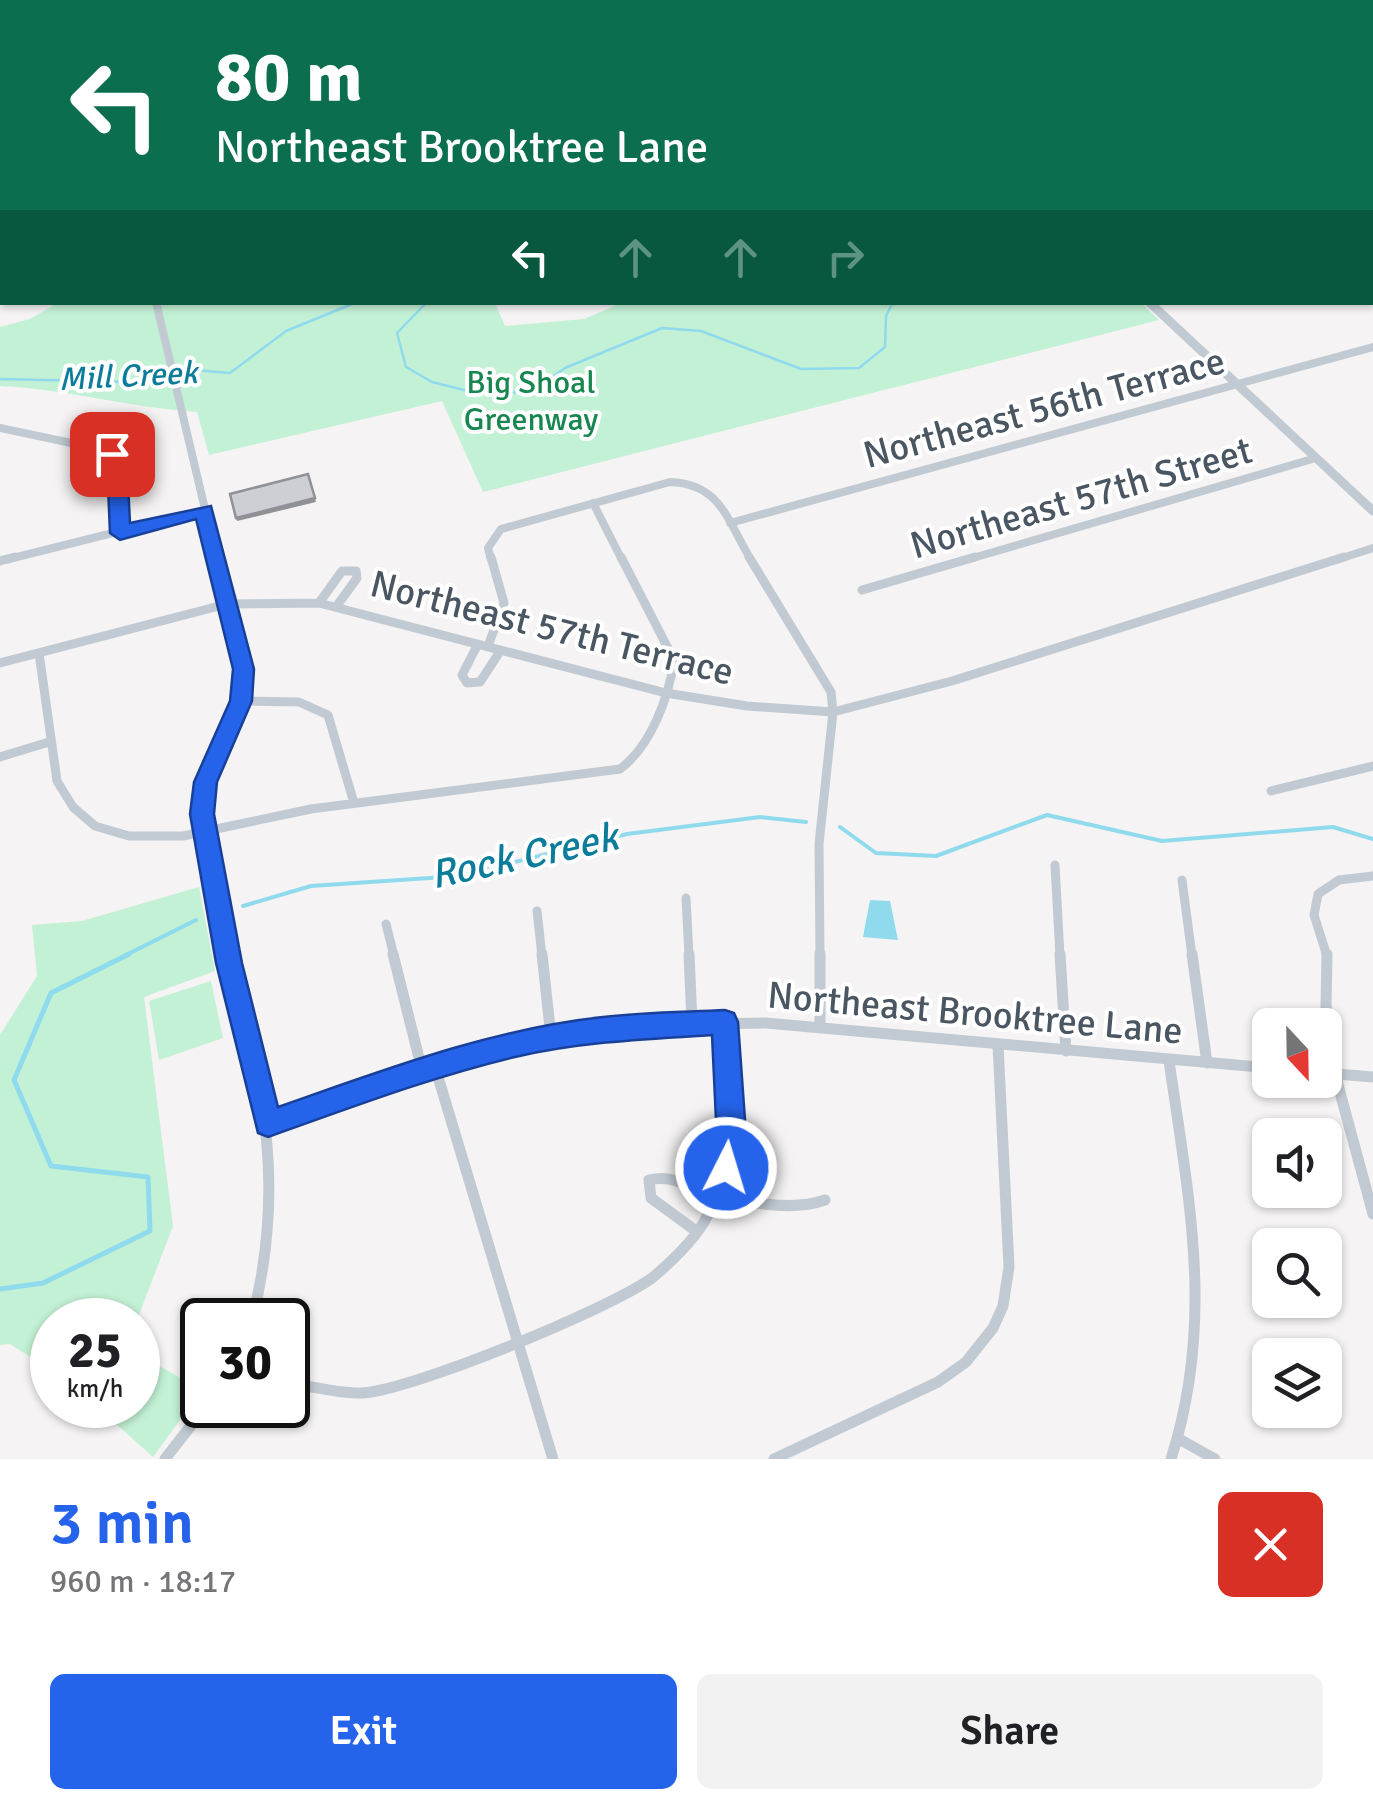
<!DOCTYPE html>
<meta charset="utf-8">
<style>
body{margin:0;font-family:Signika,sans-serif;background:#f2f2f2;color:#202124;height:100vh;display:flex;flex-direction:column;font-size:38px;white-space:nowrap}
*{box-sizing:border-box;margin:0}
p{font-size:32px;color:#757577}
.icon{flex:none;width:55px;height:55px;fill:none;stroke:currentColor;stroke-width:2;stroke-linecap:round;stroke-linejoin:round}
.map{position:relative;height:1459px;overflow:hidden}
.side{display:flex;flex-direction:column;background:#fff;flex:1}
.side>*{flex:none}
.top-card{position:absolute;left:0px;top:0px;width:1375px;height:305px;box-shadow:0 2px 8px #0004;background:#0b6e4f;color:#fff;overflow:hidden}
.needle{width:65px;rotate:158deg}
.tools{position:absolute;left:1252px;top:1008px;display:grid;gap:20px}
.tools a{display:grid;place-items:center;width:90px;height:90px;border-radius:15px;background:#fff;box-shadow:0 2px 8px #0004;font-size:50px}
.speed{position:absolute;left:30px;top:1298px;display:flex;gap:20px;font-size:50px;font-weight:700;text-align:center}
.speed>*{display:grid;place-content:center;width:130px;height:130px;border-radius:50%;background:#fff;box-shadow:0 2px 8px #0004;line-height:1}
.speed small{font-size:25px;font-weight:400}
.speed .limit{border:5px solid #111;border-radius:15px;background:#fff;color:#111}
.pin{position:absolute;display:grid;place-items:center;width:85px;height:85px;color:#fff;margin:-42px;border-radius:20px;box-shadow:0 5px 15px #0006}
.me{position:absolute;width:110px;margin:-55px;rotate:5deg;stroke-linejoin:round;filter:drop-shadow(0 0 8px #0008)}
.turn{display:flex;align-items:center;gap:35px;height:210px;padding:0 50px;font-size:45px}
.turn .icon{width:130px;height:130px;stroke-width:2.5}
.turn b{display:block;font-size:70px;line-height:85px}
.lanes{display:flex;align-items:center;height:95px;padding:0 50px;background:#0003;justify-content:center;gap:50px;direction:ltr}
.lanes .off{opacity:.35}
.round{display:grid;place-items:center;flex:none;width:105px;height:105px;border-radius:15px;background:#f2f2f2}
.overview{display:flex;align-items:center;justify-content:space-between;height:170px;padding:0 50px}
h1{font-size:60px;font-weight:600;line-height:75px;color:#2563eb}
.button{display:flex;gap:20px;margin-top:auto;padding:20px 50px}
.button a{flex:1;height:115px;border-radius:15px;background:#2563eb;color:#fff;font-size:40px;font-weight:600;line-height:115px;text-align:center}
.button a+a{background:#f2f2f2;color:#202124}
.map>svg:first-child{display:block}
.green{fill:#c3f1d5}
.water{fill:#90daee}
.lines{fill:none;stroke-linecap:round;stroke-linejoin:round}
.stream-far2{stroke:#90daee;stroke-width:2.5}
.stream-far1{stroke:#90daee;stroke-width:4}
.stream{stroke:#90daee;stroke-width:5}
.minor-far3{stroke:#c1cad2;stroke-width:5}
.minor-far2{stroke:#c1cad2;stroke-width:8}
.minor-far1{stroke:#c1cad2;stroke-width:9}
.minor{stroke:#c1cad2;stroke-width:11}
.tertiary{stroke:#c1cad2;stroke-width:9}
.secondary{fill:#c1cbd6;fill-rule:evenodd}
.primary{fill:#b3c2d1;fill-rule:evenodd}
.wall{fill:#b0b2b7}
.shaded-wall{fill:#909195}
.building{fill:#cdcfd5;stroke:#909195;stroke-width:2.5}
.route{fill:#2563eb;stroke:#184099;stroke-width:2.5}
.labels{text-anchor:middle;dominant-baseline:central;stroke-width:8;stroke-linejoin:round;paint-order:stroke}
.far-water-label{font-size:32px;font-style:italic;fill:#0c7c9b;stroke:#fff}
.far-park-label{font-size:32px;fill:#17864f;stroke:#fff}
.street-label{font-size:38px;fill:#4a5661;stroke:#fff}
.water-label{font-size:40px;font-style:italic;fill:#0c7c9b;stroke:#fff}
</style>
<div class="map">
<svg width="1373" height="1459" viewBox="0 0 1373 1459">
<rect width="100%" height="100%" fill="#f5f3f3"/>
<path class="green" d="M624,302H1140L1159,320L483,492L442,401L209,455L197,412C131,408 67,389 0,386V327L30,319L58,303H495L505,326L584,319Z
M199,887L215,971L144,997L173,1226L137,1320H52V1371L10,1344L0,1345V1035L37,976L32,925L82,921Z
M211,981L223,1038L159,1060L149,1001Z
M138,1354L202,1390L153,1457L95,1405H138Z"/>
<path class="water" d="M870,900L890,901L898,940L863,937Z"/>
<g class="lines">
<path class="stream-far2" d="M427,302L397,333L406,367L432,382L476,393L531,392L565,368L662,328L701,331L801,369L859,368L885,347L886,316L893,302
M0,379L134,382L194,370L230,373L286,331L357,302"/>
<path class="stream-far1" d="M840,827L876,853L936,856L1047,815L1162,841L1333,827L1373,839
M243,906L311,886L459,876L627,834L760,817L806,822
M124,956L196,920"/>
<path class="stream" d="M0,1289L43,1283L150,1231L148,1177L51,1166L14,1080L51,993L129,954"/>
<path class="minor-far3" d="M353,2L366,0
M960,2L969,0"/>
<path class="minor-far2" d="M156,302L217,560
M0,428L109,451L117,463L121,533
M593,503L622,560
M730,523L1373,347
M5,560L204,510
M491,560L488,548L501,529L670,482C721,484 727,520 751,560
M966,560L1316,458
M1336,560L1373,548"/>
<path class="minor-far1" d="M217,557L243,669L242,688L208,776L202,813L230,956
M749,557L831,692L833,712L819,844L820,956
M0,561L15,557
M862,590L975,557
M319,603L342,571H356L357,578L336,607
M478,644L462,675L467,683L480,682L501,650
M488,646L504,603L491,557
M39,653L57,781L73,807L95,826L129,836H183L311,809L620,769C651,746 669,697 674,660L621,557
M0,663L227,604L319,603L666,693L747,706L833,712L952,681L1344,557
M241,701L299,702L328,715L354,803
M0,757L49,742
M1271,791L1373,766
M1055,865L1060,956
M1182,880L1192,956
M686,898L689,956
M537,911L542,956
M386,924L394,956
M1327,956L1314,915L1318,894L1339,880L1373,876"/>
<path class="minor" d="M230,954C262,1087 287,1183 252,1320
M393,954L422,1070
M542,954L551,1037
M689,954L692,1022
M820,954V1028
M1060,954L1066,1051
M1192,954L1207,1063
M1327,954L1326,1006L1338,1085L1373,1214
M1169,1061C1189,1200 1215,1322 1171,1459
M435,1067L553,1459
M1325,1073L1373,1077
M268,1123L422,1070L516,1045L647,1025L766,1023L1270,1068
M696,1231L651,1198L649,1180C672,1175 680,1184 701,1190C738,1201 789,1213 825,1200
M288,1383C312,1386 340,1394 363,1393C415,1389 609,1309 652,1278C668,1265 693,1241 704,1222C740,1161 729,1090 725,1022
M1179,1439L1215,1459
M165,1459L207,1405
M774,1459L938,1382L966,1362L993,1328L1003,1306L1009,1267L998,1045"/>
<path class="tertiary" d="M1149,302L1373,511"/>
<path class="secondary" d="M1257,0H1264L1265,2H1259Z
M1372,61H1373V65H1372Z"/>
<path class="primary" d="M524,0H546L540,2H524Z
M0,86L2,87V91L0,92Z"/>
</g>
<path class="wall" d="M1280,0H1312L1314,2H1283Z"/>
<path class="shaded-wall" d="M315,498L316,502L237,521L236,518Z"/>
<path class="building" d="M1295,0H1312L1314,2H1298Z
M308,474L315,498L236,518L230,494Z"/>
<path class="route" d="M112,448L119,449L127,463L130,523L211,506L254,669L252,701L217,782L214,814L242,963L278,1107C384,1070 491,1029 603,1017C643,1012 684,1012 725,1010L734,1013L738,1022L745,1120L736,1178L726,1182L716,1178L712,1168L716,1120L712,1035C646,1039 580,1042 515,1057C431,1077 350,1108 268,1137L258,1133L216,963L190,814L194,782L230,701L233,669L196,519L120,540L110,533L107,463L103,454Z"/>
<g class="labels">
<g class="far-water-label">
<text transform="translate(128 376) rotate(-3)">Mill Creek</text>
</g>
<g class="far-park-label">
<text x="531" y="382">Big Shoal<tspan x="531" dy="37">Greenway</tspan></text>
</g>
<g class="street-label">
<text transform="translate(1044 408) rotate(-15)">Northeast 56th Terrace</text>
<text transform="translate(1081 498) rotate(-16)">Northeast 57th Street</text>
<text transform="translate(552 628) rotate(14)">Northeast 57th Terrace</text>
<text transform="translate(975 1013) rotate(5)">Northeast Brooktree Lane</text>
</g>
<g class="water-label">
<text transform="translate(524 856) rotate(-12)">Rock Creek</text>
</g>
</g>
</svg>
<div class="tools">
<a><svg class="needle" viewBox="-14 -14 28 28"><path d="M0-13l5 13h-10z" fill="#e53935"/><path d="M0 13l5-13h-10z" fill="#757577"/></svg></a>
<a><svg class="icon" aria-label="sound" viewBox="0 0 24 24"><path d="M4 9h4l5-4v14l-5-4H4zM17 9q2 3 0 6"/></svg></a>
<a><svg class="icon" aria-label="search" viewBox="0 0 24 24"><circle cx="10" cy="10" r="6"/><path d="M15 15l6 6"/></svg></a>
<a><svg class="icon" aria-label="layers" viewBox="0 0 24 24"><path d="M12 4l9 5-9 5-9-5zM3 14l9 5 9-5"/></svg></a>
</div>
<div class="speed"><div>25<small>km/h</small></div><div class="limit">30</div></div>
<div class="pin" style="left:112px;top:454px;background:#d93025"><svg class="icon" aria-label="arrive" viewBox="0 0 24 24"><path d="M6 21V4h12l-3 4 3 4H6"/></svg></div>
<svg class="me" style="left:726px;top:1168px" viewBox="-20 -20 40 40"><circle r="17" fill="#2563eb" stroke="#fff" stroke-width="3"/><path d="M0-11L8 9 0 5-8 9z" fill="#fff"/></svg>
<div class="top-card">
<div class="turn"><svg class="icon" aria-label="left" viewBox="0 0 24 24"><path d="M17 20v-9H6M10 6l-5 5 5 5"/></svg><div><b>80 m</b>Northeast Brooktree Lane</div></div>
<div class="lanes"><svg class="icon" aria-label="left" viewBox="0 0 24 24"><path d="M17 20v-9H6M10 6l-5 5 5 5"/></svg><svg class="icon off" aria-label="ahead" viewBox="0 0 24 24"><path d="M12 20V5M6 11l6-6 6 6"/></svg><svg class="icon off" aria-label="ahead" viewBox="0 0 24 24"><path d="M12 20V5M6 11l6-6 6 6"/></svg><svg class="icon off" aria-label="right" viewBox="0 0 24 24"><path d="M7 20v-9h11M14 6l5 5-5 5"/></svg></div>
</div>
</div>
<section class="side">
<div class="overview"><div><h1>3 min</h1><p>960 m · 18:17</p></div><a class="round" style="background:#d93025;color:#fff"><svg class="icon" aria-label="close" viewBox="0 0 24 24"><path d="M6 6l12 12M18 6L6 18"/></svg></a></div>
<div class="button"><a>Exit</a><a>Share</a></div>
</section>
